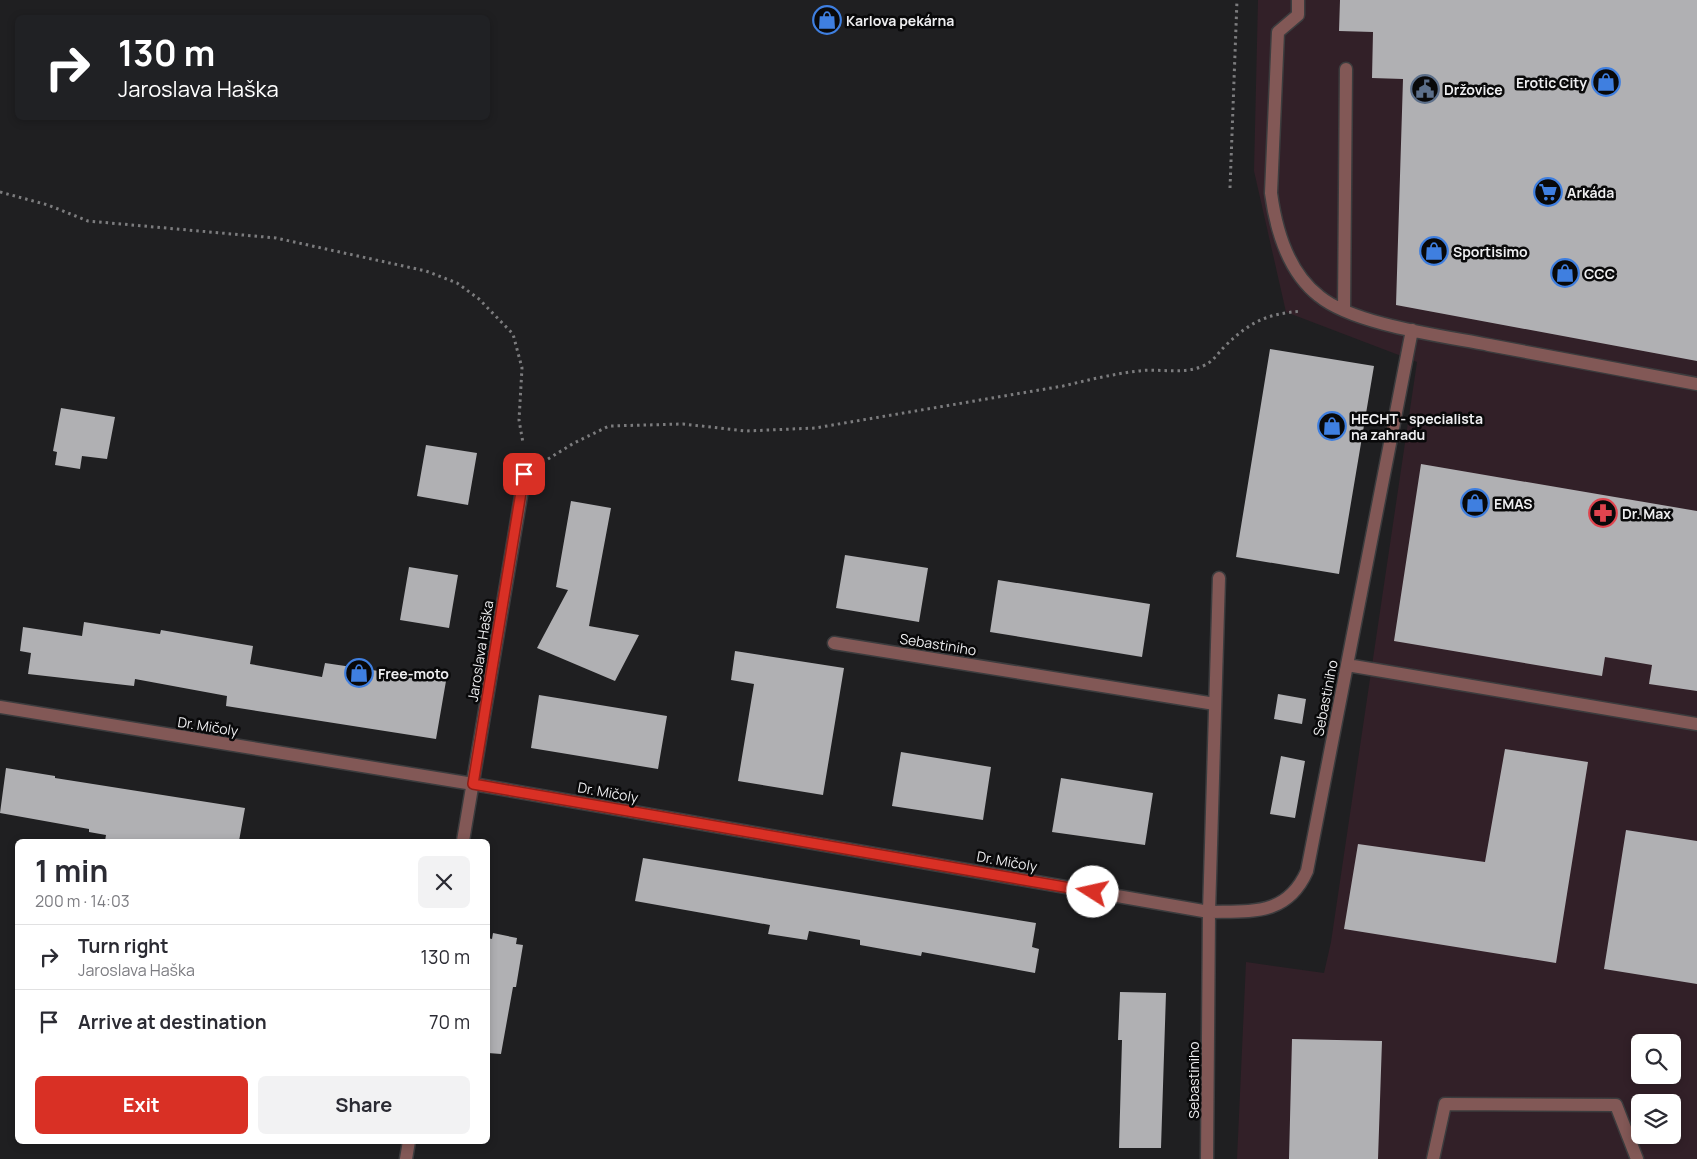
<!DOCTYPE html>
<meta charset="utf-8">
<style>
body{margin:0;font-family:Manrope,sans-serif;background:#f2f2f3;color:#2b2b33;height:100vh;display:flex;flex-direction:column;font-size:19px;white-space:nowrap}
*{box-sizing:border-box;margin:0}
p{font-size:16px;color:#7c7c81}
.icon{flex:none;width:28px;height:28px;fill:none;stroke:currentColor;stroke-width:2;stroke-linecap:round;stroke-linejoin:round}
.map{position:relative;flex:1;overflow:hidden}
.details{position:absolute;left:15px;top:839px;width:475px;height:305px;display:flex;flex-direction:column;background:#fff;border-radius:8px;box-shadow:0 2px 8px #0003}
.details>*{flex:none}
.top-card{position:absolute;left:15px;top:15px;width:475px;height:105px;border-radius:8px;box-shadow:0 2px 8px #0003;background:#202124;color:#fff;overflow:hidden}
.buttons{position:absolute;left:1631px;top:1034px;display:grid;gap:10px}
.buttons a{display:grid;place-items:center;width:50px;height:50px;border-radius:8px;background:#fff;box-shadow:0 2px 8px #0003;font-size:25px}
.pin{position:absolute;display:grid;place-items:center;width:42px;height:42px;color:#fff;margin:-21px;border-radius:10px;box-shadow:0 2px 8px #0006}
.me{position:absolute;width:55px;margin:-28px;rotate:280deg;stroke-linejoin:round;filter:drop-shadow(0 0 4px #0008)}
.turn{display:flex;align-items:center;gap:18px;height:105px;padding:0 20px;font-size:22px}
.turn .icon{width:65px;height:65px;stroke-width:2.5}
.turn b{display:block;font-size:35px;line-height:42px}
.round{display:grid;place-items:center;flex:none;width:52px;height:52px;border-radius:8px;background:#f2f2f3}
.head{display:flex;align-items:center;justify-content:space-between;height:85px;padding:0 20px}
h1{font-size:30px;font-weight:700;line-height:38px}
.cta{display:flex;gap:10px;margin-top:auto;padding:10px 20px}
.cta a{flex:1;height:58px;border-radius:8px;background:#d93025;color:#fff;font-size:20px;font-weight:700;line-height:58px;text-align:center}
.cta a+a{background:#f2f2f3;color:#2b2b33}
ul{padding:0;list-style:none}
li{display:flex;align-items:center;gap:15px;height:65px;padding:0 20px;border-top:1px solid #e1e1e2}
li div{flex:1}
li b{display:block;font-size:19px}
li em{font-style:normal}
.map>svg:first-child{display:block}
.commercial{fill:#322028;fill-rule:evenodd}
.building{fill:#b0b0b3}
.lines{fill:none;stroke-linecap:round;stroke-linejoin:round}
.minor-casing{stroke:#3c3c3e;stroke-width:15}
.path{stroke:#7c7c7e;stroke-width:3;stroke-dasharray:2.5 4;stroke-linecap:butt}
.minor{stroke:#825856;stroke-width:12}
.route-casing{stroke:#8d1f18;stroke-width:12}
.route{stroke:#d93025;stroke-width:9}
.labels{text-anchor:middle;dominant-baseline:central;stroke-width:5;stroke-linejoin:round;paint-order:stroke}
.poi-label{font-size:14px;font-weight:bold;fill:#eeeef0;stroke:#09090a;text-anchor:start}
.street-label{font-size:14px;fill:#eeeef0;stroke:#09090a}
</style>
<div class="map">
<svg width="1697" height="1159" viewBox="0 0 1697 1159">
<rect width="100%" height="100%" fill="#1f1f21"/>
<path class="commercial" d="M1258,0H1697V1159H1237L1246,962L1324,973L1331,942L1417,362L1286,312L1254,171ZM1640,1042H1672V1075H1640ZM1640,1102H1672V1135H1640Z"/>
<path class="building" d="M1340,0H1697V361L1396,305L1403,79L1372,78L1373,32L1339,31Z
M1270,349L1374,366L1339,574L1236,557Z
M61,408L115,417L107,459L82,456L80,469L55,465L57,452L53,451Z
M426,445L477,453L468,505L417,496Z
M1421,464L1697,511V691L1649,684L1652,665L1605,657L1602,676L1394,641Z
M571,501L611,508L589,626L639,635L615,681L537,648L568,590L556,587Z
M845,555L928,568L919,622L836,608Z
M409,567L458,575L449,628L400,620Z
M998,580L1150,604L1142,657L990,632Z
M84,622L160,634L161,630L253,646L250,664L322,677L325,663L446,681L436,739L226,706L227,696L135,679L134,686L28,674L31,653L20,651L23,627L82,636Z
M735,651L844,668L823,795L738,781L754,684L731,680Z
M1278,694L1306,699L1302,724L1274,719Z
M539,695L667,716L658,769L531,748Z
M1505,749L1588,762L1556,963L1344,929L1358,844L1485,862Z
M901,752L991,767L983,820L892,806Z
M1281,756L1305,761L1295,818L1270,814Z
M6,768L55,776V778L245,808L239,841H105L106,835L89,832V829L0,813Z
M1061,778L1153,793L1145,845L1052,832Z
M1626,830L1697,841V984L1604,969Z
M643,858L1036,923L1032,947L1039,949L1035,973L922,952L921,956L860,945V940L809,931L807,940L768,934L770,925L635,901Z
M493,933L517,938L516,944L523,945L516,987H513L501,1054L488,1053V938L492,939Z
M1120,992L1166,993L1161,1148H1119L1122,1040H1118Z
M1292,1039L1382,1041L1378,1159H1289Z"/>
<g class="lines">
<defs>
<path id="minor" d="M1298,0V15L1278,32L1271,193C1276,230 1288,272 1319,296C1354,325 1444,336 1489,345C1558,358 1628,371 1697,384
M1344,310L1346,69
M834,643L1215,704
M1347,665L1697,724
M0,707L473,784L1209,912C1252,911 1287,916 1307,871L1412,330
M463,841L526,466
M406,1159L409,1141
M1207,1159L1209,912L1219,578
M1433,1159L1445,1104L1616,1105L1637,1159"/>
</defs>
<use href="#minor" class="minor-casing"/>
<path class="path" d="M1230,188L1237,0
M0,192L48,205L88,221L276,238L426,271L457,283L479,299L513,334L522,368L519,420L523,443
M548,459L574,443L609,426L683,424L746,431L815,428L1063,386C1088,380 1113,374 1138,371C1159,368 1182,375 1203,366C1213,362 1217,354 1225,346C1251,321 1267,314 1302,311"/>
<use href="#minor" class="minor"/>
</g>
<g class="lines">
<defs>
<path id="route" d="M524,474L473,784L1093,892"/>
</defs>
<use href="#route" class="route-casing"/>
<use href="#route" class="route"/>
</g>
<defs>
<symbol id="shop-ring" viewBox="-11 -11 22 22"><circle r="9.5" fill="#09090a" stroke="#3f7fe0" stroke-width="1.5"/><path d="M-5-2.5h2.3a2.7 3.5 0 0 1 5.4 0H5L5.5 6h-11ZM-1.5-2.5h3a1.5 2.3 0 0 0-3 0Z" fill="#3f7fe0"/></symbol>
<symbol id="civic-ring" viewBox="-11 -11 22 22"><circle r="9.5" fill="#09090a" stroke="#5c6f8a" stroke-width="1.5"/><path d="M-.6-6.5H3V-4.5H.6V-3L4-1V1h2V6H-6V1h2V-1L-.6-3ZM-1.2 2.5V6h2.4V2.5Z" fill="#5c6f8a"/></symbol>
<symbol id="supermarket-ring" viewBox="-11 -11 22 22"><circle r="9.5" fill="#09090a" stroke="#3f7fe0" stroke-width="1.5"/><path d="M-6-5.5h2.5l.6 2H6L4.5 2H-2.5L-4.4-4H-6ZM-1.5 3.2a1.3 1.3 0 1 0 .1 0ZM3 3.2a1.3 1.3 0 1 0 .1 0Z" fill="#3f7fe0"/></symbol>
<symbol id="pharmacy-ring" viewBox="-11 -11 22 22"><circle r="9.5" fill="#09090a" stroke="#e0444e" stroke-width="1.5"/><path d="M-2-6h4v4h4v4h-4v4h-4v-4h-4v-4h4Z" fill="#e0444e"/></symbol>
</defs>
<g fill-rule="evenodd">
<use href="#shop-ring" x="811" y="4" width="32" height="32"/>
<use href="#shop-ring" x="1590" y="66" width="32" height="32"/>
<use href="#civic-ring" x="1409" y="73" width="32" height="32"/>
<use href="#supermarket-ring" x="1532" y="176" width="32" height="32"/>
<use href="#shop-ring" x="1418" y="235" width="32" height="32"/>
<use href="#shop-ring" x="1549" y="257" width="32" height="32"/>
<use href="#shop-ring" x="1316" y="410" width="32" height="32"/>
<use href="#shop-ring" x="1459" y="487" width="32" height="32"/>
<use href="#pharmacy-ring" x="1587" y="497" width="32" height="32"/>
<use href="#shop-ring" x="343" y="657" width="32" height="32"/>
</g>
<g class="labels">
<g class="poi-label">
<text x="846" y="20">Karlova pekárna</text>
<text x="1587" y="82" text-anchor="end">Erotic City</text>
<text x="1444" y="89">Držovice</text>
<text x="1567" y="192">Arkáda</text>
<text x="1453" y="251">Sportisimo</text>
<text x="1584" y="273">CCC</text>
<text x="1351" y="418">HECHT - specialista<tspan x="1351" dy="16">na zahradu</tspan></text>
<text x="1494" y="503">EMAS</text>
<text x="1622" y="513">Dr. Max</text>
<text x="378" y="673">Free-moto</text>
</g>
<g class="street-label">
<text transform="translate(938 644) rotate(9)">Sebastiniho</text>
<text transform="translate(480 651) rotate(-81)">Jaroslava Haška</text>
<text transform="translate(1325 698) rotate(-79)">Sebastiniho</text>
<text transform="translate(208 726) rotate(9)">Dr. Mičoly</text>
<text transform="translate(608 792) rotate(10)">Dr. Mičoly</text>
<text transform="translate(1007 861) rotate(10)">Dr. Mičoly</text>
<text transform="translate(1193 1080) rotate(-90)">Sebastiniho</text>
</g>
</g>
</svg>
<div class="buttons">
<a><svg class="icon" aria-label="search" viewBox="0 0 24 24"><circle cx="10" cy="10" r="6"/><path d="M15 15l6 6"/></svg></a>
<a><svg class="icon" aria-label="layers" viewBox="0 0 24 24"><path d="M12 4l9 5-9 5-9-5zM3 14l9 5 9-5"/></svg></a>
</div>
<div class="pin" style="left:524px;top:474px;background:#d93025"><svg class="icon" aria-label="arrive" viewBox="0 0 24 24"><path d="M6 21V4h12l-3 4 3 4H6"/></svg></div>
<svg class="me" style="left:1093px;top:892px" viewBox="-20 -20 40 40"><circle r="19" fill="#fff"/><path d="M0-13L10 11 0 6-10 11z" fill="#d93025"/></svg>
<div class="top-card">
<div class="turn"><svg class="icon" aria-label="right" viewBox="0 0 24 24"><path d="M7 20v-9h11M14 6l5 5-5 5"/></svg><div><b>130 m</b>Jaroslava Haška</div></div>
</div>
<section class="details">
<div class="head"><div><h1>1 min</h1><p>200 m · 14:03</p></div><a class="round"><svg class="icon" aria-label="close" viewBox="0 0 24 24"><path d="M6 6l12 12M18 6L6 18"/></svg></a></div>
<ul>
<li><svg class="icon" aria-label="right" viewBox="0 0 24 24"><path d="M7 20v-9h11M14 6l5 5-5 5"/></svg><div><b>Turn right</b><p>Jaroslava Haška</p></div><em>130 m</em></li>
<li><svg class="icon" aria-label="arrive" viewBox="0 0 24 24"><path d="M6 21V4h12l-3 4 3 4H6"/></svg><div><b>Arrive at destination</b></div><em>70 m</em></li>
</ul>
<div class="cta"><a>Exit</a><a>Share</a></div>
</section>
</div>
